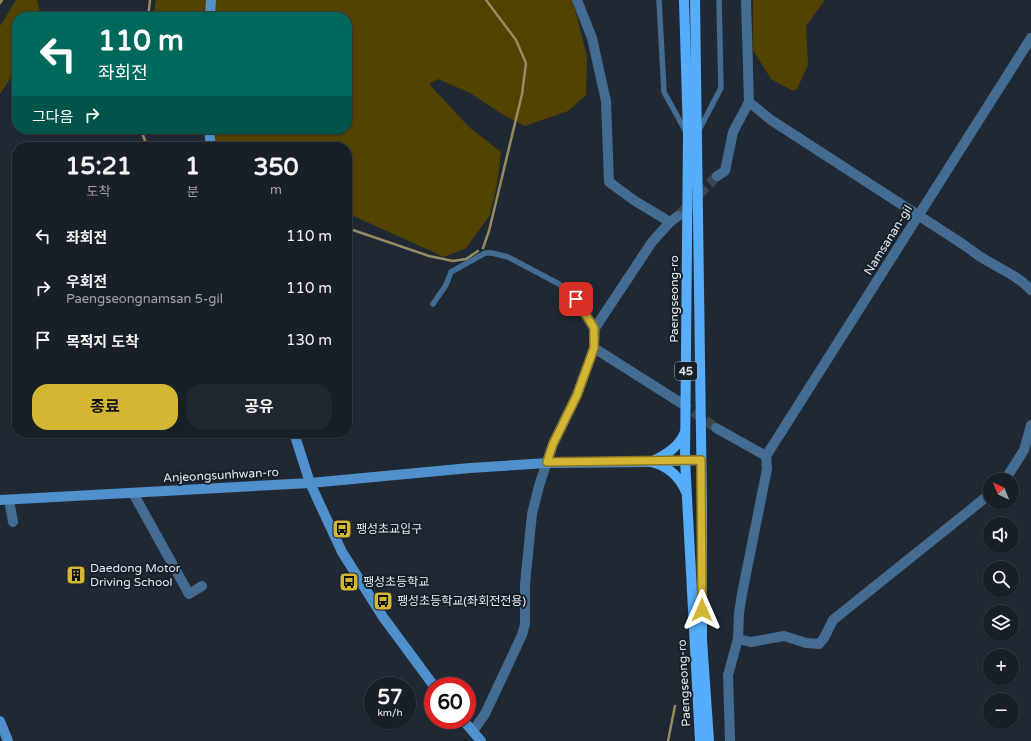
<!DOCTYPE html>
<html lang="ko">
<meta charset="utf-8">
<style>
body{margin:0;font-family:"Varela Round","Noto Sans KR",sans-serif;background:#21272e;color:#f1f3f6;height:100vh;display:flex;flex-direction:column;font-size:15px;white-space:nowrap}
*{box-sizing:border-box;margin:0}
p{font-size:13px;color:#9fa2a7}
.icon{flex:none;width:22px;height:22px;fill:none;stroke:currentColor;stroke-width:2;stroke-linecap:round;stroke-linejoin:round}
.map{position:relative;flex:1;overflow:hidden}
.details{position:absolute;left:12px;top:142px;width:340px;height:296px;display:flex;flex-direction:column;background:#181f26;border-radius:16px;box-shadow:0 1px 3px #0004,0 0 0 1px #363d43}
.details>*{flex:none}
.top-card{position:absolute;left:12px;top:12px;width:340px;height:122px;border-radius:16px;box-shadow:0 1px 3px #0004,0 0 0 1px #363d43;background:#00695c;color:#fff;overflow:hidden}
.needle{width:26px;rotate:317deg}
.tools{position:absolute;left:983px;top:473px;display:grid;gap:8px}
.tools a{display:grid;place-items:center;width:36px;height:36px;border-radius:50%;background:#181f26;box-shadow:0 1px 3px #0004,0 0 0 1px #363d43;font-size:20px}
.speed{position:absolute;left:364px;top:677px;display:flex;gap:8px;font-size:20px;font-weight:700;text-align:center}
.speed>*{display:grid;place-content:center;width:52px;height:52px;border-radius:50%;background:#181f26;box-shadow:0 1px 3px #0004,0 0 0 1px #363d43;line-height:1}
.speed small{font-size:10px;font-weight:400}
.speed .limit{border:6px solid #d22;background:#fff;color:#111}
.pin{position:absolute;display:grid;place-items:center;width:34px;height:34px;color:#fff;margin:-17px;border-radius:8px;box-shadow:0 2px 6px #0006}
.me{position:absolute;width:44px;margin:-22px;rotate:0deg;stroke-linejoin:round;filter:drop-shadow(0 0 3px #0008)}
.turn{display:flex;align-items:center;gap:14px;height:84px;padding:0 20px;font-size:18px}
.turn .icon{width:52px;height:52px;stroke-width:2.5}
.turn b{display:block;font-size:28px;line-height:34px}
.then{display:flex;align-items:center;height:38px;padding:0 20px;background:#0003;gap:8px;font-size:15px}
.eta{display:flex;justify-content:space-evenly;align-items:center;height:68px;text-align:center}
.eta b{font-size:24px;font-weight:700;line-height:28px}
.action{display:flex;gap:8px;margin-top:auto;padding:8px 20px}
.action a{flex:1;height:46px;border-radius:16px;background:#d4b635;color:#111;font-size:16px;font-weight:700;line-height:46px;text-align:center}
.action a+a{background:#21272e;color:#f1f3f6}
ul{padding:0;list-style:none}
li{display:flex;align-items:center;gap:12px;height:52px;padding:0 20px}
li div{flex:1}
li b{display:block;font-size:15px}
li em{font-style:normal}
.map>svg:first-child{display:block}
.green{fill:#514200}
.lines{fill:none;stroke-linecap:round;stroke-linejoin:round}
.stream{stroke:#968c62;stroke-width:2.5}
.street-tunnel{stroke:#3d464f;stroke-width:10;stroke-dasharray:10 5;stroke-linecap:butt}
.lane{stroke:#446b91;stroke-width:5.5}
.street{stroke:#446b91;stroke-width:10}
.secondary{stroke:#4f90cd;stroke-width:10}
.primary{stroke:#56adfb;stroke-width:10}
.route-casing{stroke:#8a7622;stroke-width:10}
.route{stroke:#d4b635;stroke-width:7}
.labels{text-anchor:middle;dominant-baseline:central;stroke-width:4;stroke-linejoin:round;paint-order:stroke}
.shield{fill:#172029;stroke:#a5acb4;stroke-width:1}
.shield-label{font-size:11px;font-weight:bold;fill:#e2e8ef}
.street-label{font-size:12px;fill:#e2e8ef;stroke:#172029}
.poi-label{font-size:12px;fill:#e2e8ef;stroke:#172029;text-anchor:start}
</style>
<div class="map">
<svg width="1031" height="741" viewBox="0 0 1031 741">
<rect width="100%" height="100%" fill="#202933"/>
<path class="green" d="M16,0H37L40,12L39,17H17V54L12,68V76L0,94V26Z
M156,0H572L576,13L587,57L586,95L568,111L525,126L502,114L470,93L438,79L429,84L470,128L501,152L497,184L490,215L466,248L444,257L347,213V147H215V129H347V17H153Z
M753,0H825L806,26L808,65L797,89L793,91L771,79L753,50Z"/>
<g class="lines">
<path class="stream" d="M0,3L2,0
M148,17L150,0
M141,129L147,147
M347,228L429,256L453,261L466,259L478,251
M483,248L489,231L522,94L526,63L516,40L486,0
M668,741L675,706"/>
<path class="street-tunnel" d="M678,216L717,176
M681,403L716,428"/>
<path class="lane" d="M659,0L664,92L686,132
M699,130L721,88L719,0
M433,304L446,285L451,272L485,253H492L508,257L559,284L576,299L595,328"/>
<path class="street" d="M577,0L592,38L606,101L609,182L635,201L670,222
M749,102L771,120L958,241C966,246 973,252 981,257C998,268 1017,275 1031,290
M717,176L725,171L733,132L749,102L746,0
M594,348L681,403
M716,428L766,456
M766,456L1031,38
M1005,480L1024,450L1031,425
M133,493L189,594L202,586
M9,500L13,522
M738,639L751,642L784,636L806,643L819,644L824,638L833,620L990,494
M473,731L485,714L522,635L525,624V584L532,514L539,486L553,444L577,395L594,348L595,328L652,242L670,222L678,216
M730,741L728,675L738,639L739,613L742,594L767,469L766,456"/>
<path class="secondary" d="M210,17L211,0
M209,129L211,147
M294,433L310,483L342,552L383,617L434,686
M0,500L310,483L470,468L547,463L651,462L701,460
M463,720L481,741
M0,721L8,741"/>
<path class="primary" d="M684,0L688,135L685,460L700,741
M695,0L702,505V640L709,741
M651,462C667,465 680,477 686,492
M651,462C666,455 679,447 685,432"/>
</g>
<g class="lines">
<defs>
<path id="route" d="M576,299L594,328V348L577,395L553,444L547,462L701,460L702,610"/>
</defs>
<use href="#route" class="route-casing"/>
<use href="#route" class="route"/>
</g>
<defs>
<symbol id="bus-square" viewBox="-11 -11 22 22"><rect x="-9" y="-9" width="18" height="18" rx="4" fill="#d4b635" stroke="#172029"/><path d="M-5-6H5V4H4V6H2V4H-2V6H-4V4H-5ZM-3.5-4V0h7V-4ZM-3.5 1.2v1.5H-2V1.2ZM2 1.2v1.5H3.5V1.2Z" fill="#111"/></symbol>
<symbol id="building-square" viewBox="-11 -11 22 22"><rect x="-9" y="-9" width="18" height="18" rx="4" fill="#d4b635" stroke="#172029"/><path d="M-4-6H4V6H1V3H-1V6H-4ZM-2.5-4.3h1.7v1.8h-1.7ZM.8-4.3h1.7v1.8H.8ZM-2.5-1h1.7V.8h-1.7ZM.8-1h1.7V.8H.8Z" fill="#111"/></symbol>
</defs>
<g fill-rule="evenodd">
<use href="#bus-square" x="331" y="518" width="22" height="22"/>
<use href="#building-square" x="65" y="564" width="22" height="22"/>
<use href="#bus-square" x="338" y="571" width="22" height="22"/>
<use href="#bus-square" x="372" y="590" width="22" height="22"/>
</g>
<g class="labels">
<rect class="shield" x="675" y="362" width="22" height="18" rx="3"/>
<g class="shield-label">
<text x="686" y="371">45</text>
</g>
<g class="street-label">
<text transform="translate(888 240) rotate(-58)">Namsanan-gil</text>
<text transform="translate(674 299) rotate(-90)">Paengseong-ro</text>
<text transform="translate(221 475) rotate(-3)">Anjeongsunhwan-ro</text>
<text transform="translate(684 683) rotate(-93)">Paengseong-ro</text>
</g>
<g class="poi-label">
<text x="356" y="529">팽성초교입구</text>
<text x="90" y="568">Daedong Motor<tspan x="90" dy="14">Driving School</tspan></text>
<text x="363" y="582">팽성초등학교</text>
<text x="397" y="601">팽성초등학교(좌회전전용)</text>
</g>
</g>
</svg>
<div class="tools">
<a><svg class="needle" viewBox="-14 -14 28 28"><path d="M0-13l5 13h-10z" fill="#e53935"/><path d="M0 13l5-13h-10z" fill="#9fa2a7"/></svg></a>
<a><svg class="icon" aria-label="sound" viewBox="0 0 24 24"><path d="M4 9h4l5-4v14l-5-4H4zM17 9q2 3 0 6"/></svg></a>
<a><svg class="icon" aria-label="search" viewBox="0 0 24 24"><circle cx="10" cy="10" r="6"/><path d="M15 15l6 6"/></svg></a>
<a><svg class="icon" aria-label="layers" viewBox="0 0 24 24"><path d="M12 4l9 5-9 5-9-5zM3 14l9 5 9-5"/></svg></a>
<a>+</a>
<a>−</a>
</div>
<div class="speed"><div>57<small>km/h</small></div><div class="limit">60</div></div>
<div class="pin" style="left:576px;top:299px;background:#d93025"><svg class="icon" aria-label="arrive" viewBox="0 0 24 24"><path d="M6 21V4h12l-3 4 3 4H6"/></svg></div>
<svg class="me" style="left:702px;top:610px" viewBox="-20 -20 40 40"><path d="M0-17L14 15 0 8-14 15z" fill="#d4b635" stroke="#fff" stroke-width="4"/></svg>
<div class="top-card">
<div class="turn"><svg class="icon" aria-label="left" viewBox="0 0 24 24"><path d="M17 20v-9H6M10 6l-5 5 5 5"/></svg><div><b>110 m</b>좌회전</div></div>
<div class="then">그다음<svg class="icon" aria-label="right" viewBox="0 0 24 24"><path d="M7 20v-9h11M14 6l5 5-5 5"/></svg></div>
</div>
<section class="details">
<div class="eta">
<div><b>15:21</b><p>도착</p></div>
<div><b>1</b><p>분</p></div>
<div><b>350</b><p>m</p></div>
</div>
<ul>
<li><svg class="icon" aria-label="left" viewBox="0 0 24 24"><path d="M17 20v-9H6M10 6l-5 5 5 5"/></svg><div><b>좌회전</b></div><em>110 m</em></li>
<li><svg class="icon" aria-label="right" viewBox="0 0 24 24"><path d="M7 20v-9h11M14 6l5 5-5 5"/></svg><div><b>우회전</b><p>Paengseongnamsan 5-gil</p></div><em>110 m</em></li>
<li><svg class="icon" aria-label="arrive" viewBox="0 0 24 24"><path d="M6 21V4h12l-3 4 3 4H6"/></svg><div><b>목적지 도착</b></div><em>130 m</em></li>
</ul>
<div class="action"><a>종료</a><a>공유</a></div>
</section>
</div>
